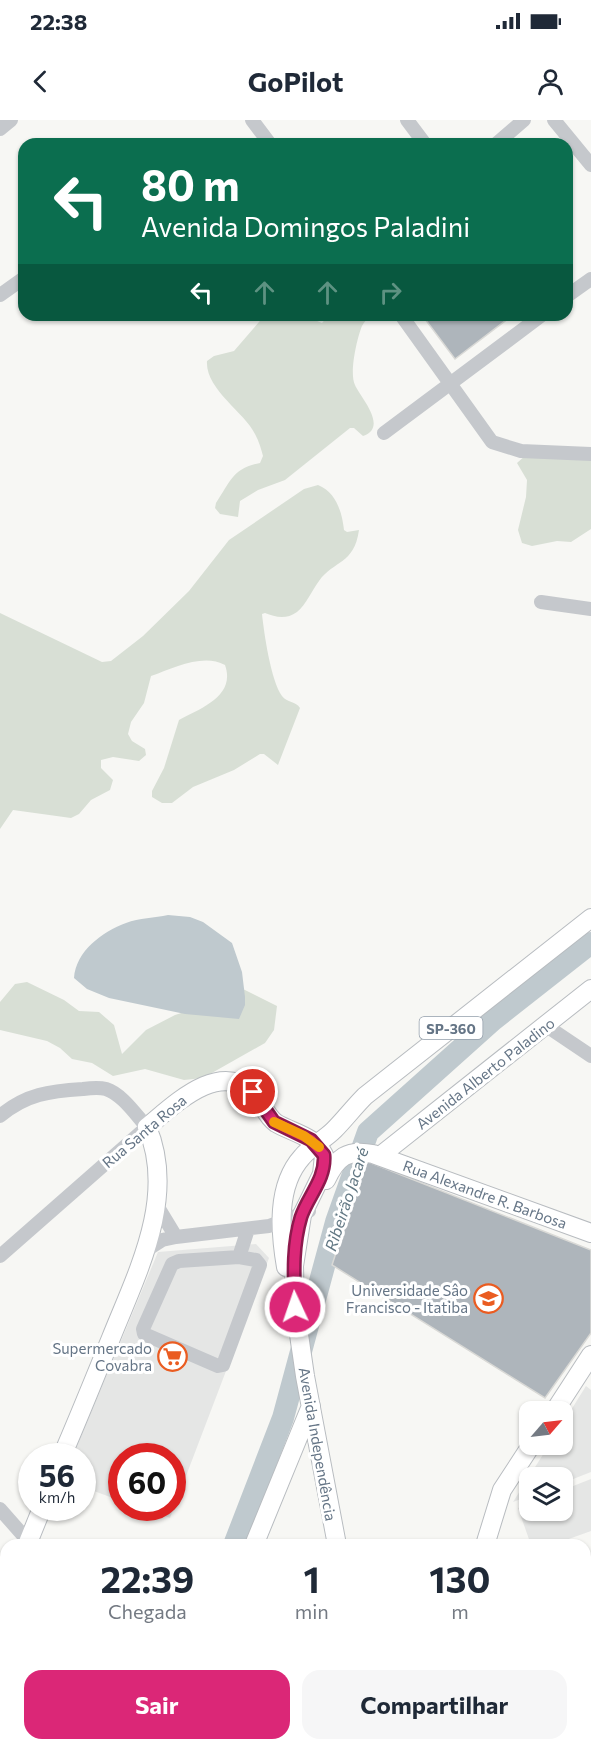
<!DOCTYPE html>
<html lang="pt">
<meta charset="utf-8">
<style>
body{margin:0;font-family:Commissioner,sans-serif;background:#f6f6f7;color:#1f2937;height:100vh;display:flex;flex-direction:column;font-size:22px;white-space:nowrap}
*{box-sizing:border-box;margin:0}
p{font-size:20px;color:#747a83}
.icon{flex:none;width:33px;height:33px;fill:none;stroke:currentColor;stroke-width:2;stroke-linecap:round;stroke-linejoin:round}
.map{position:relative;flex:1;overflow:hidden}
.side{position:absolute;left:0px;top:1419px;width:591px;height:212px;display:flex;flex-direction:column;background:#fff;border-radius:18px 18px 0 0;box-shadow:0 2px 4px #0004}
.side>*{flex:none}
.guide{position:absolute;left:18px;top:18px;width:555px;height:183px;border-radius:18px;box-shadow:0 2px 4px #0004;background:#0b6e4f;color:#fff;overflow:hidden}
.needle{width:39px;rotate:62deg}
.controls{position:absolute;left:519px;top:1281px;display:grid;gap:12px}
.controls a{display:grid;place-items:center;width:54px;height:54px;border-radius:12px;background:#fff;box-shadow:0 2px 4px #0004;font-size:30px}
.speed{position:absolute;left:18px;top:1323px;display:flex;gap:12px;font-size:30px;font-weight:700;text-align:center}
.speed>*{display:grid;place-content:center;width:78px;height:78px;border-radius:50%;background:#fff;box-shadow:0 2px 4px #0004;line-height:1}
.speed small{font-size:15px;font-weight:400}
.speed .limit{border:9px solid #d22;background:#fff;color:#111}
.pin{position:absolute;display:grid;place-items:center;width:51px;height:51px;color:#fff;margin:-26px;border:3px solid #fff;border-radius:50%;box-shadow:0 2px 6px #0007}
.me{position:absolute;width:66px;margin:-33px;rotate:357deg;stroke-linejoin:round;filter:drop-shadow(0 0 4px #0008)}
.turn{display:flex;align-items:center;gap:21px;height:126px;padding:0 24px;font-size:27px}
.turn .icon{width:78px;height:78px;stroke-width:2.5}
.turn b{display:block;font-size:42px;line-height:51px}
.lanes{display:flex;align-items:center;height:57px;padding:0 24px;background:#0003;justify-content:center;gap:30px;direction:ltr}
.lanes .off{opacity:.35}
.eta{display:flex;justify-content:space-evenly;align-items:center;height:102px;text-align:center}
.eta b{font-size:36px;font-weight:700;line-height:42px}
.action{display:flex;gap:12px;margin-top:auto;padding:12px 24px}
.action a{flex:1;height:69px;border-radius:18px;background:#db2777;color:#fff;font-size:24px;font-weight:700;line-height:69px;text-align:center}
.action a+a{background:#f6f6f7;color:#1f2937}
.status{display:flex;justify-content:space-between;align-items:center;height:42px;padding:0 30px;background:#fff;direction:ltr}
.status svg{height:16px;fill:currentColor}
header{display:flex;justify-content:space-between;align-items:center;height:78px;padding:0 24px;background:#fff;font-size:27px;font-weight:700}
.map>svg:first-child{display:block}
.built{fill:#e5e6e5}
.green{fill:#d8dfd5}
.water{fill:#bfc9ce}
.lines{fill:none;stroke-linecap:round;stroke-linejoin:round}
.river{stroke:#bfc9ce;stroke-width:22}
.building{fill:#aeb5bb;stroke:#d9d9d6;stroke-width:1.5}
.major-casing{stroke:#b8bcc0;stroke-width:20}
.minor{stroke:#c5c8cc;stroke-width:14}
.major{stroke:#fff;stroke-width:18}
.route-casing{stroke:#8e194d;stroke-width:15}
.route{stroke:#db2777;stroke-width:10}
.slow{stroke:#f59e0b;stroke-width:10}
.labels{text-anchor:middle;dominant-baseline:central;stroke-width:6;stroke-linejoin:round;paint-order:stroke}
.shield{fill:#fff;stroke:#939eaa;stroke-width:1.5}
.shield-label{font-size:14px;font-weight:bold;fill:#657586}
.street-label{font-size:15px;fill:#657586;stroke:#fff}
.poi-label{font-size:15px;fill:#657586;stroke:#fff;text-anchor:end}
.water-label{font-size:16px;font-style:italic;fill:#617783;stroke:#fff}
</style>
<div class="status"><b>22:38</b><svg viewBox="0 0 49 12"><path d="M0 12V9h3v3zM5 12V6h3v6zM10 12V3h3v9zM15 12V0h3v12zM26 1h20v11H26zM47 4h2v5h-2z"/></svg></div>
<header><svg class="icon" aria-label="back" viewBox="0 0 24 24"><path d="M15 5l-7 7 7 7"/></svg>GoPilot<svg class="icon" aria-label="person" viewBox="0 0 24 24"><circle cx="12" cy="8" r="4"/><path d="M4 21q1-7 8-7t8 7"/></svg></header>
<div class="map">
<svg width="591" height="1630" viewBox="0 0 591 1630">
<rect width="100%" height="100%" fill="#f7f7f4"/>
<path class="built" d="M256,1124L269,1138L170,1398L140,1388H172V1336H122L121,1381L83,1367L82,1336H73L158,1132Z
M586,1266L591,1270V1352L563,1363L562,1358H530L529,1376L513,1382L549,1325L562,1324L563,1303Z
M591,1359V1411L552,1425H531L518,1388L529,1383L530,1390H562L563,1370Z"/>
<path class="green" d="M265,195H303L322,203L329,195H371C368,198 364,202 362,206C357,218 349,253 355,265C360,277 389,307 363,316L354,308H350L285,360L258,370L240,381L238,397L220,394L215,388L216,383C230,362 233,348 260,343L263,336C261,329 259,321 255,314C244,292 205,269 207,241L214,236L234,231Z
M591,334V409L571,422L557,421L532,426L522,423L518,410L526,377L527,360L517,343L526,335Z
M318,365C336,372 342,392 344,410L347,412L359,410C354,445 334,440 319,461C312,470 306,485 297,492C286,500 275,497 265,493L262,494C264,513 271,561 282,576C287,583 296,581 300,588L278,645L264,634H260L234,650L193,667L172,683H162L152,677V671L164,648L179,600C201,588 236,576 225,545C203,533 174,548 151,556L144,583L131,602L128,614L132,621L145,629L146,635L139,641L113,637L101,640V648L113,660L110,670L91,680L79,694L71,698L13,690L0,709V493L102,542L111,541L143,516L189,471L229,420L304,369Z
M27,862L64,880L79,891L99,892L114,905L122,934L146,910L175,895L200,887L237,866L277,886L274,910L265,923L203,958L184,960L145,949L113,956L92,943L72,939L60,928L47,921L0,910V882L15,864Z"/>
<path class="water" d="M168,795L190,797L203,802L232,823L242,852L245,877V885L239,899L185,894L109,878L87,869L74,858C76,831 102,812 126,803C139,798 155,798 168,795Z"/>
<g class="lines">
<path class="river" d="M234,1425L283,1298L336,1102L368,1012L493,900L591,823
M155,1630L158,1624"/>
</g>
<path class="building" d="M422,195H513L455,239Z
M366,1041L591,1130V1213L545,1278L332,1145Z
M252,1624H285L286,1630H253Z"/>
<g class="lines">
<defs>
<path id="major" d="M380,1036L591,869
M326,1060C337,1037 347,1029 373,1034L591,1113
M286,1147C280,1112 276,1066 302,1037C311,1026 324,1020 334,1010C344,1000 354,987 365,976L591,798
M554,1292L591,1235
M62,1336C79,1297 95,1257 111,1218C137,1153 177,1077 147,1007C173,986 220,938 254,974C262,982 266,996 276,1003C293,1013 315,1016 324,1035L322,1054L302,1095L294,1146L295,1187L305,1256L337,1425
M27,1425L42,1388
M254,1425L311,1286
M485,1425L502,1370L532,1324
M0,1519L6,1498
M242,1624L243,1630
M374,1624L375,1630
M512,1624L513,1630
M172,1630L175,1624"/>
</defs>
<use href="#major" class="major-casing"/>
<path class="minor" d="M252,0L270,24
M407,0L425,24
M554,0L591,45
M0,9L11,0
M496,24L524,0
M0,175L24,158
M567,176L591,159
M401,195L492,322L521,331L591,334
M384,313L542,195
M541,482L591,489
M545,905L591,936
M0,996C26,974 50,971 83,969C90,968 99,967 106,969C122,974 136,995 147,1007L0,1136
M156,1084L176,1117
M148,1129L162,1120L176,1117L269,1106L309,1091
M239,1137L256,1140L260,1145L223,1245L218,1246L144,1214L143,1209L172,1144L179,1141Z
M239,1137L248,1109
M0,1389L28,1421
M585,1527L591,1525
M585,1603L591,1602"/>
<use href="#major" class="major"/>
</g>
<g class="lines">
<defs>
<path id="route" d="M253,972L274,1002L311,1020L324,1035C326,1059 308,1076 301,1097C292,1127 294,1157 295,1187"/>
</defs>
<use href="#route" class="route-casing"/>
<use href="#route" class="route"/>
<path class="slow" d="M274,1002L304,1016L319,1027"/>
</g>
<defs>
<symbol id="university-ring" viewBox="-11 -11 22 22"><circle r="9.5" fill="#fff" stroke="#ea5c21" stroke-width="1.5"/><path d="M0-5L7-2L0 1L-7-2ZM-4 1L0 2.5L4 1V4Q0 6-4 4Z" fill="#ea5c21"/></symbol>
<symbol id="supermarket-ring" viewBox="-11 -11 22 22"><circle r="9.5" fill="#fff" stroke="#ea5c21" stroke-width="1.5"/><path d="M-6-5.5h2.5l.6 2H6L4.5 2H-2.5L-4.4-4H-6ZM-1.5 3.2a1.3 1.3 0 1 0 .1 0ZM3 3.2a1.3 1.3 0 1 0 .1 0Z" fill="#ea5c21"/></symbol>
</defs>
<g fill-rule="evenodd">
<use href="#university-ring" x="472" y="1162" width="33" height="33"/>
<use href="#supermarket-ring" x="156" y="1220" width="33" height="33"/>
</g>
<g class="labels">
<rect class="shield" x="419.5" y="897" width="63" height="22" rx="4.5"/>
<g class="shield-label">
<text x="451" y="908">SP-360</text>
</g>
<g class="street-label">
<text transform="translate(485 953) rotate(-38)">Avenida Alberto Paladino</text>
<text transform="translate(144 1011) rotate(-40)">Rua Santa Rosa</text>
<text transform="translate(485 1074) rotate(20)">Rua Alexandre R. Barbosa</text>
<text transform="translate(318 1324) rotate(80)">Avenida Independência</text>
</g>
<g class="poi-label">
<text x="468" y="1170">Universidade Sâo<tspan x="468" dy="17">Francisco - Itatiba</tspan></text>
<text x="152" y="1228">Supermercado<tspan x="152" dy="17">Covabra</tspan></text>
</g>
<g class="water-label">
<text transform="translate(346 1079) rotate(-72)">Ribeirão Jacaré</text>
</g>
</g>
</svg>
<div class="controls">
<a><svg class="needle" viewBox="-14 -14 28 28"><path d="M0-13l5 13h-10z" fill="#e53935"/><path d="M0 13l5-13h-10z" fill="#747a83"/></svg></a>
<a><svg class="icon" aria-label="layers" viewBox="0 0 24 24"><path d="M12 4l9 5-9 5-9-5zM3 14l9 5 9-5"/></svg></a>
</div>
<div class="speed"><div>56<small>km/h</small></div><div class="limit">60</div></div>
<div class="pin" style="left:253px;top:972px;background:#d93025"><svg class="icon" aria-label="arrive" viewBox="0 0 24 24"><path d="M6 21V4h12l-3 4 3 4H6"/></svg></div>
<svg class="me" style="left:295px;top:1187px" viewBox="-20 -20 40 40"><circle r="17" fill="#db2777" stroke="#fff" stroke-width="3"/><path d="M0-11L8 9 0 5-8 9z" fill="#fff"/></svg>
<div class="guide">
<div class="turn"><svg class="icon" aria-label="left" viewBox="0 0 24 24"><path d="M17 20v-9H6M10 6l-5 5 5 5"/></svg><div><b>80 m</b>Avenida Domingos Paladini</div></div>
<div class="lanes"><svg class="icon" aria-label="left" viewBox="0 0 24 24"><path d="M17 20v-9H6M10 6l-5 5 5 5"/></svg><svg class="icon off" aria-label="ahead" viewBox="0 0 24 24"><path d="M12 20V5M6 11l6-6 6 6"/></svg><svg class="icon off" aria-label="ahead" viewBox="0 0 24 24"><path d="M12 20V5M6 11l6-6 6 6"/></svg><svg class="icon off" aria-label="right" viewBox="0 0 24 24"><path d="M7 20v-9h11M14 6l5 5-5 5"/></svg></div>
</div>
<section class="side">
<div class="eta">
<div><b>22:39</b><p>Chegada</p></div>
<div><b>1</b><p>min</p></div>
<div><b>130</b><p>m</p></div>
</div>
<div class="action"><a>Sair</a><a>Compartilhar</a></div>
</section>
</div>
